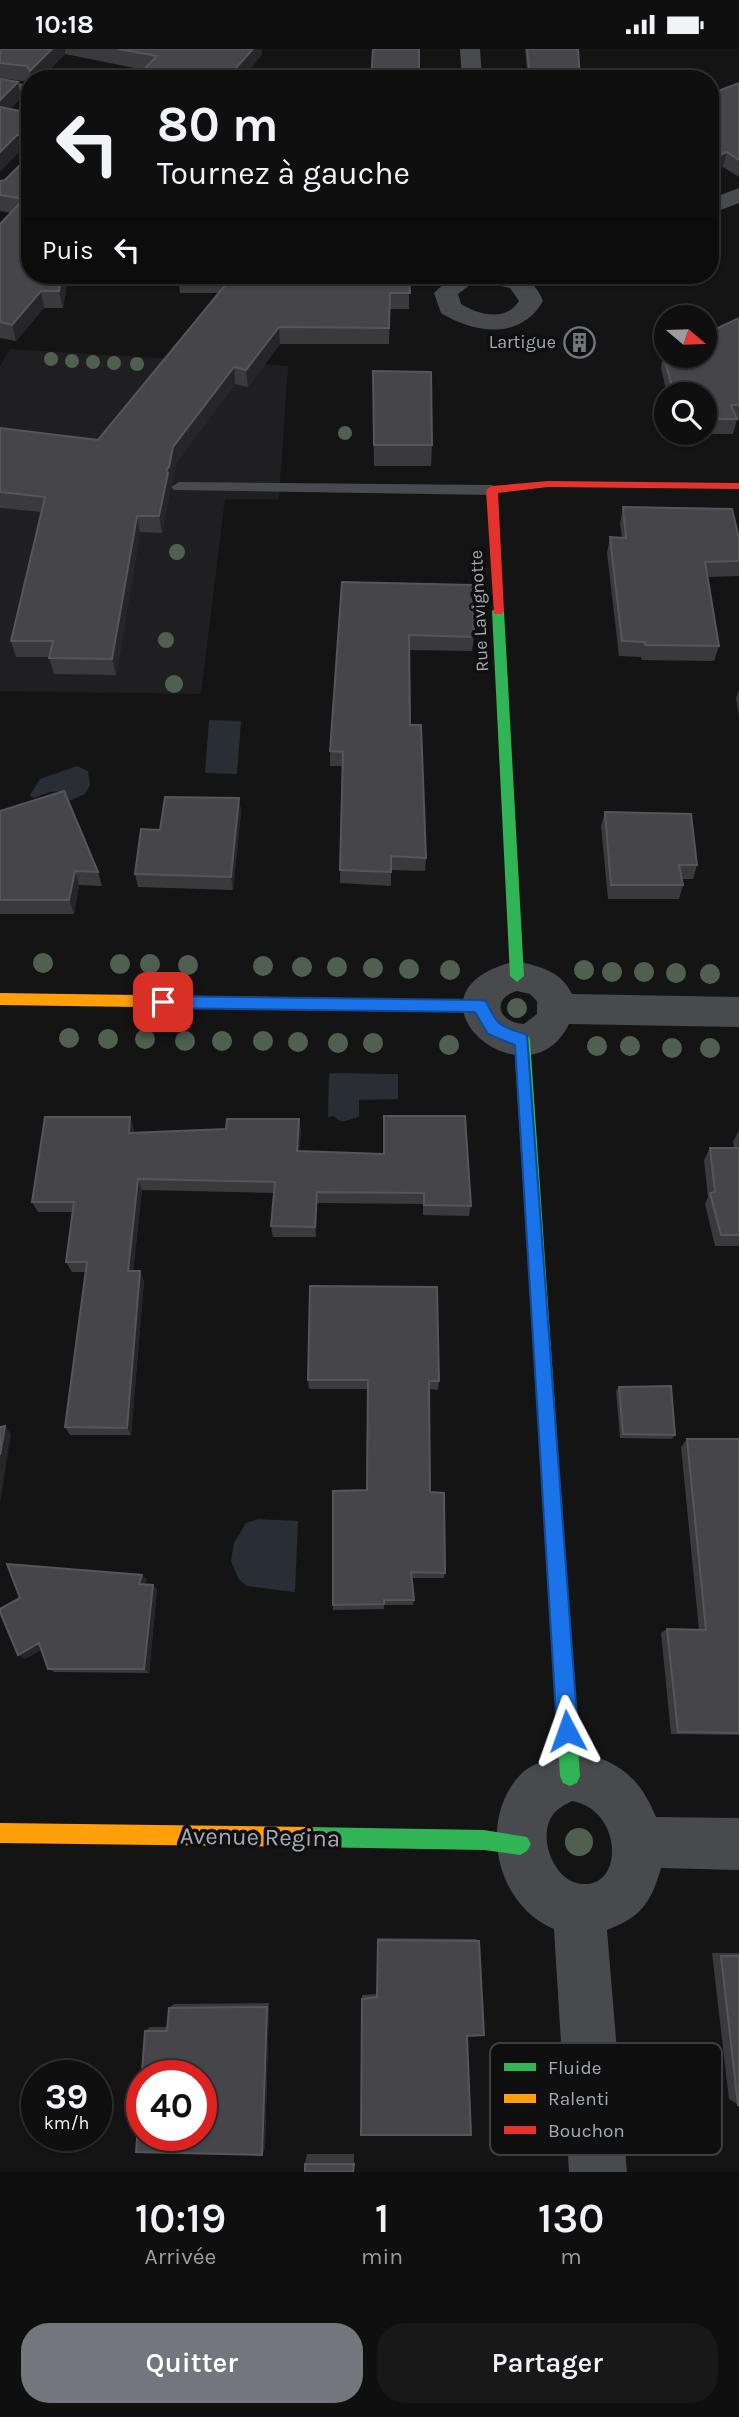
<!DOCTYPE html>
<html lang="fr">
<meta charset="utf-8">
<style>
body{margin:0;font-family:Karla,sans-serif;background:#181819;color:#f1f3f6;height:100vh;display:flex;flex-direction:column;font-size:26px;white-space:nowrap}
*{box-sizing:border-box;margin:0}
p{font-size:23px;color:#9b9c9f}
.icon{flex:none;width:38px;height:38px;fill:none;stroke:currentColor;stroke-width:2;stroke-linecap:round;stroke-linejoin:round}
.map{position:relative;height:2123px;overflow:hidden}
.drawer{display:flex;flex-direction:column;background:#0f0f10;flex:1}
.drawer>*{flex:none}
.hud{position:absolute;left:21px;top:21px;width:698px;height:214px;border-radius:28px;box-shadow:0 2px 5px #0004,0 0 0 2px #2f2f30;background:#0f0f10;color:#f1f3f6;overflow:hidden}
.needle{width:46px;rotate:109deg}
.buttons{position:absolute;left:654px;top:256px;display:grid;gap:14px}
.buttons a{display:grid;place-items:center;width:63px;height:63px;border-radius:50%;background:#0f0f10;box-shadow:0 2px 5px #0004,0 0 0 2px #2f2f30;font-size:35px}
.speed{position:absolute;left:21px;top:2011px;display:flex;gap:14px;font-size:35px;font-weight:700;text-align:center}
.speed>*{display:grid;place-content:center;width:91px;height:91px;border-radius:50%;background:#0f0f10;box-shadow:0 2px 5px #0004,0 0 0 2px #2f2f30;line-height:1}
.speed small{font-size:18px;font-weight:400}
.speed .limit{border:10px solid #d22;background:#fff;color:#111}
.pin{position:absolute;display:grid;place-items:center;width:60px;height:60px;color:#fff;margin:-30px;border-radius:14px;box-shadow:0 4px 10px #0006}
.me{position:absolute;width:77px;margin:-38px;rotate:356deg;stroke-linejoin:round;filter:drop-shadow(0 0 5px #0008)}
.turn{display:flex;align-items:center;gap:24px;height:147px;padding:0 21px;font-size:32px}
.turn .icon{width:91px;height:91px;stroke-width:2.5}
.turn b{display:block;font-size:49px;line-height:60px}
.then{display:flex;align-items:center;height:66px;padding:0 21px;background:#0003;gap:14px;font-size:26px}
.eta{display:flex;justify-content:space-evenly;align-items:center;height:119px;text-align:center}
.eta b{font-size:42px;font-weight:600;line-height:49px}
.cta{display:flex;gap:14px;margin-top:auto;padding:14px 21px}
.cta a{flex:1;height:80px;border-radius:28px;background:#73767c;color:#fff;font-size:28px;font-weight:600;line-height:80px;text-align:center}
.cta a+a{background:#181819;color:#f1f3f6}
.status{display:flex;justify-content:space-between;align-items:center;height:49px;padding:0 35px;background:#0f0f10;direction:ltr}
.status svg{height:19px;fill:currentColor}
.map>svg:first-child{display:block}
.built{fill:#1f1f21}
.water{fill:#292e35}
.lines{fill:none;stroke-linecap:round;stroke-linejoin:round}
.lane{fill:#494a4d;fill-rule:evenodd}
.street{fill:#494a4d;fill-rule:evenodd}
.fast{fill:#30b455;fill-rule:evenodd}
.slow{fill:#ff9f0a;fill-rule:evenodd}
.jam{fill:#e5322d;fill-rule:evenodd}
.tree{fill:#4f6051}
.wall{fill:#3a3a3d}
.shaded-wall{fill:#262628}
.building{fill:#46464a;stroke:#55565a;stroke-width:2;fill-rule:evenodd}
.route{fill:#1a73e8;stroke:#114b97;stroke-width:2}
.labels{text-anchor:middle;dominant-baseline:central;stroke-width:7;stroke-linejoin:round;paint-order:stroke}
.far-poi-label{font-size:18px;fill:#a6aab4;stroke:#0f0f10;text-anchor:end}
.far-street-label{font-size:18px;fill:#a6aab4;stroke:#0f0f10}
.near-street-label{font-size:24px;fill:#a6aab4;stroke:#0f0f10}
.key{fill:#0f0f10;stroke:#3c3e41;stroke-width:2}
.key-label{font-size:19px;fill:#a6aab4}
</style>
<div class="status"><b>10:18</b><svg viewBox="0 0 49 12"><path d="M0 12V9h3v3zM5 12V6h3v6zM10 12V3h3v9zM15 12V0h3v12zM26 1h20v11H26zM47 4h2v5h-2z"/></svg></div>
<div class="map">
<svg width="739" height="2123" viewBox="0 0 739 2123">
<rect width="100%" height="100%" fill="#141415"/>
<path class="built" d="M10,300L288,317L279,450H225L201,645L0,642V317Z"/>
<path class="water" d="M209,671L241,672L237,725L205,724Z
M77,717L88,722L90,736L85,745L69,752C59,736 49,744 33,749L30,746L40,730Z
M329,1024L398,1025V1050L359,1051V1068C347,1069 344,1078 334,1067L328,1068Z
M258,1470L298,1472L295,1543L247,1537L239,1531L231,1512L234,1494L246,1474Z"/>
<g class="lines">
<path class="lane" d="M179,433L492,436L500,441L492,446L174,441L171,438Z"/>
<path class="street" d="M460,0H480L482,30H462Z
M0,31L30,36V48L0,43Z
M739,139V154L710,165V150Z
M453,226C487,225 529,214 543,252C521,291 475,285 441,264L434,244ZM482,233L510,239L519,252C506,273 479,266 461,255L458,245L470,236Z
M517,912C541,918 561,922 572,945L739,948V978L569,975C526,1063 387,942 517,912ZM517,942L530,945L537,952V965L524,975C499,974 490,950 517,942Z
M570,1702C615,1709 639,1726 656,1768L739,1769V1821L661,1819C651,1854 641,1868 607,1881L627,2123H569L554,1880C496,1856 477,1771 521,1725C532,1714 555,1708 570,1702ZM572,1752C621,1760 625,1836 584,1835C557,1835 540,1796 549,1773C553,1762 562,1757 572,1752Z"/>
<path class="fast" d="M498,558L504,562L524,927L517,933L510,927L492,562Z
M522,984L527,985L530,990L580,1727L577,1734L570,1737L563,1734L560,1727L514,990L517,985Z
M308,1778L484,1781L527,1788L531,1795L527,1802L520,1806L484,1801L308,1798L301,1795L298,1788L301,1781Z"/>
<path class="slow" d="M0,944L481,951L486,953L488,957L486,961L481,963L0,956Z
M0,1774L308,1778L315,1781L318,1788L315,1795L308,1798L0,1794Z"/>
<path class="jam" d="M548,432L739,434V440L548,438L498,444L504,562L502,565H494L486,441L492,437Z"/>
</g>
<g class="tree">
<circle cx="51" cy="310" r="7"/>
<circle cx="72" cy="312" r="7"/>
<circle cx="93" cy="313" r="7"/>
<circle cx="114" cy="314" r="7"/>
<circle cx="137" cy="315" r="7"/>
<circle cx="345" cy="384" r="7"/>
<circle cx="177" cy="503" r="8"/>
<circle cx="166" cy="591" r="8"/>
<circle cx="174" cy="635" r="9"/>
<circle cx="43" cy="914" r="10"/>
<circle cx="120" cy="915" r="10"/>
<circle cx="150" cy="915" r="10"/>
<circle cx="188" cy="916" r="10"/>
<circle cx="263" cy="917" r="10"/>
<circle cx="302" cy="918" r="10"/>
<circle cx="337" cy="918" r="10"/>
<circle cx="373" cy="919" r="10"/>
<circle cx="409" cy="920" r="10"/>
<circle cx="450" cy="921" r="10"/>
<circle cx="584" cy="921" r="10"/>
<circle cx="612" cy="923" r="10"/>
<circle cx="644" cy="923" r="10"/>
<circle cx="676" cy="924" r="10"/>
<circle cx="710" cy="925" r="10"/>
<circle cx="517" cy="959" r="10"/>
<circle cx="69" cy="989" r="10"/>
<circle cx="108" cy="990" r="10"/>
<circle cx="145" cy="990" r="10"/>
<circle cx="185" cy="992" r="10"/>
<circle cx="222" cy="992" r="10"/>
<circle cx="263" cy="992" r="10"/>
<circle cx="298" cy="993" r="10"/>
<circle cx="338" cy="994" r="10"/>
<circle cx="373" cy="994" r="10"/>
<circle cx="449" cy="996" r="10"/>
<circle cx="597" cy="997" r="10"/>
<circle cx="630" cy="997" r="10"/>
<circle cx="672" cy="999" r="10"/>
<circle cx="710" cy="999" r="10"/>
<circle cx="579" cy="1793" r="14"/>
</g>
<path class="wall" d="M0,0H262V6L144,21L65,5L41,30H30V33L0,29Z
M525,0H578L580,29L584,30H528Z
M0,30L21,49L10,60L30,64V226H409V260H390L389,295H280L248,338L235,335L176,414L172,435L170,436V441L162,484L140,483L116,626L54,625L49,608H16L11,592L42,463L0,459V379L98,391L219,244H180L178,227L68,229L63,259H44L16,292L0,289V175L11,164L0,162V132L5,131L29,107V101L20,102Z
M739,34V128L723,118L710,123V45Z
M739,269V371H737L733,385H677L676,383H705V345H667L661,319L663,305Z
M373,322L432,396L431,417H374Z
M623,458L739,512V527L707,528L719,597L714,612L642,611L641,608L619,607L607,504L610,488L622,489L620,474Z
M342,533L474,588L472,602L409,601L410,676L426,809L425,822L391,821V837L340,834L342,717H330V702Z
M739,641V668L736,649Z
M239,749L241,763L233,841L138,838L135,825L160,781Z
M0,762L98,823L102,837L79,836L74,865H0Z
M605,763L697,816L693,830H682L683,836L679,850H608L601,777Z
M130,1068L134,1080V1084L301,1081L299,1102L471,1157L469,1167L423,1166V1155L317,1154L316,1188H273L271,1177L274,1144L142,1141L133,1222L144,1232L131,1386H70L65,1378L86,1223H72L66,1213L73,1163H38L32,1153Z
M739,1081V1197H715L705,1155L708,1148L704,1111L710,1099H734L733,1093Z
M308,1331L439,1332L438,1341L429,1340L430,1443L445,1524L444,1529H411L414,1551L413,1556H384V1560L333,1561V1556L367,1441L368,1340H309Z
M619,1338L675,1386L672,1390L620,1389L616,1342Z
M687,1390H739V1686L671,1685L661,1584L667,1580L699,1581L681,1398Z
M142,1526L147,1531L145,1536H153L157,1541L149,1624L55,1623L48,1620L41,1601L25,1610Z
M377,1889L476,1890L479,1892L467,1987L361,2086L362,1946L377,1945Z
M712,1904H739V2056L729,2050Z
M269,1954L265,2098L262,2106L145,1982L150,1978H167L169,1959L174,1955Z
M307,2105H354V2123L305,2115Z"/>
<path class="shaded-wall" d="M52,0H65V5L41,30H31L30,22Z
M253,0H262V6L242,30H226Z
M18,33L21,49L0,71V51Z
M28,85L30,101L20,102L0,123V103L17,86Z
M727,103L723,118L710,123V110Z
M62,226H67L68,229L63,259L59,242Z
M41,242L44,259L16,292L12,276Z
M279,278L280,295L248,338L246,321Z
M234,318L235,335L176,414L172,435L170,436V441L162,484L159,467L166,421L173,398Z
M137,467L140,483L116,626L112,610Z
M239,749L241,763L233,841L231,828Z
M75,822L79,836L74,865L69,851Z
M130,1068L134,1080L133,1095L129,1084Z
M299,1070L301,1081L298,1113L297,1102Z
M138,1130L142,1141L132,1232L128,1222Z
M317,1143V1154L316,1188L315,1178Z
M140,1222L144,1232L131,1386L127,1379Z
M5,1377L11,1385L0,1454V1406Z
M142,1526L147,1531L144,1541L139,1535Z
M153,1536L157,1541L149,1624L144,1620Z
M39,1594L46,1598L25,1610L18,1606Z
M269,1954L265,2098L262,2106L267,1958Z"/>
<path class="building" d="M0,0H52L30,22L27,17L0,14Z
M118,0H253L226,30H135L157,7Z
M373,0H419V30H371Z
M527,0H578L580,29L584,30H530Z
M0,30L18,33L0,51Z
M739,34V111L727,103L710,110V45Z
M0,58L30,64V226H62L59,242H41L12,276L0,273V175L24,150L0,146V132L5,131L29,107L28,85L17,86L0,103Z
M178,226H409L410,244H390L389,279L279,278L246,321L234,318L173,398L169,418L166,421L168,424L159,467H137L112,610L49,609L53,592H11L45,448L0,443V379L98,391L232,228L178,227Z
M739,269V356H731L737,370H705V345H674L663,305L667,303V306H705V285Z
M373,322L431,323L432,396H374Z
M623,458L732,460L739,489V512L705,513L719,597L645,596V593L622,592L610,488L626,489Z
M342,533L472,536L474,588L409,586L410,676H421L426,809L391,807V823L340,821L343,703L330,702Z
M64,742L98,823L75,822L69,851H0V762Z
M165,748L239,749L231,828L135,825L141,780L160,781Z
M605,763L691,765L697,816H679L683,836H611Z
M384,1067H465L471,1157L424,1156V1144L317,1143L315,1178L271,1177L275,1133L138,1130L128,1222H140L127,1379L65,1378L87,1213H66L74,1153H32L45,1068H130L129,1084L226,1080L227,1070H299L297,1102L384,1105Z
M710,1099H739V1186H721L710,1144L715,1143Z
M310,1237L437,1238L439,1332H429L430,1443L444,1444L445,1524L411,1523L414,1551H384V1555L333,1556V1442L367,1441L368,1331H308Z
M671,1337L675,1386L623,1385L619,1338Z
M5,1377L0,1406V1378Z
M687,1390H739V1684L678,1683L667,1580L706,1581Z
M7,1515L142,1526L139,1535L153,1536L144,1620H48L39,1594L18,1606L0,1563V1560L20,1549Z
M378,1891L479,1892L484,1986L467,1987L471,2086H361L362,1950L377,1948Z
M721,1907H739V2056H738Z
M267,1958L262,2106L136,2103L145,1982H167L169,1959ZM142,2026H201V2086H142Z
M305,2115H354L353,2123H305Z"/>
<path class="route" d="M163,947L481,951L486,952C499,980 500,976 527,986L578,1682L575,1690L567,1692L560,1690L557,1682L515,996L488,985L475,963L163,959L155,953Z"/>
<defs>
<symbol id="building-ring" viewBox="-11 -11 22 22"><circle r="9.5" fill="#0f0f10" stroke="#73767c" stroke-width="1.5"/><path d="M-4-6H4V6H1V3H-1V6H-4ZM-2.5-4.3h1.7v1.8h-1.7ZM.8-4.3h1.7v1.8H.8ZM-2.5-1h1.7V.8h-1.7ZM.8-1h1.7V.8H.8Z" fill="#73767c"/></symbol>
</defs>
<g fill-rule="evenodd">
<use href="#building-ring" x="562" y="276" width="35" height="35"/>
</g>
<g class="labels">
<g class="far-poi-label">
<text x="556" y="293">Lartigue</text>
</g>
<g class="far-street-label">
<text transform="translate(479 562) rotate(-93)">Rue Lavignotte</text>
</g>
<g class="near-street-label">
<text transform="translate(260 1788) rotate(1)">Avenue Regina</text>
</g>
</g>
<rect x="490" y="1994" width="232" height="112" rx="10" class="key"/>
<rect x="504" y="2014" width="32" height="8" fill="#30b455"/>
<rect x="504" y="2045" width="32" height="9" fill="#ff9f0a"/>
<rect x="504" y="2077" width="32" height="8" fill="#e5322d"/>
<g class="key-label">
<text x="548" y="2025">Fluide</text>
<text x="548" y="2056">Ralenti</text>
<text x="548" y="2088">Bouchon</text>
</g>
</svg>
<div class="buttons">
<a><svg class="needle" viewBox="-14 -14 28 28"><path d="M0-13l5 13h-10z" fill="#e53935"/><path d="M0 13l5-13h-10z" fill="#9b9c9f"/></svg></a>
<a><svg class="icon" aria-label="search" viewBox="0 0 24 24"><circle cx="10" cy="10" r="6"/><path d="M15 15l6 6"/></svg></a>
</div>
<div class="speed"><div>39<small>km/h</small></div><div class="limit">40</div></div>
<div class="pin" style="left:163px;top:953px;background:#d93025"><svg class="icon" aria-label="arrive" viewBox="0 0 24 24"><path d="M6 21V4h12l-3 4 3 4H6"/></svg></div>
<svg class="me" style="left:567px;top:1682px" viewBox="-20 -20 40 40"><path d="M0-17L14 15 0 8-14 15z" fill="#1a73e8" stroke="#fff" stroke-width="4"/></svg>
<div class="hud">
<div class="turn"><svg class="icon" aria-label="left" viewBox="0 0 24 24"><path d="M17 20v-9H6M10 6l-5 5 5 5"/></svg><div><b>80 m</b>Tournez à gauche</div></div>
<div class="then">Puis<svg class="icon" aria-label="left" viewBox="0 0 24 24"><path d="M17 20v-9H6M10 6l-5 5 5 5"/></svg></div>
</div>
</div>
<section class="drawer">
<div class="eta">
<div><b>10:19</b><p>Arrivée</p></div>
<div><b>1</b><p>min</p></div>
<div><b>130</b><p>m</p></div>
</div>
<div class="cta"><a>Quitter</a><a>Partager</a></div>
</section>
